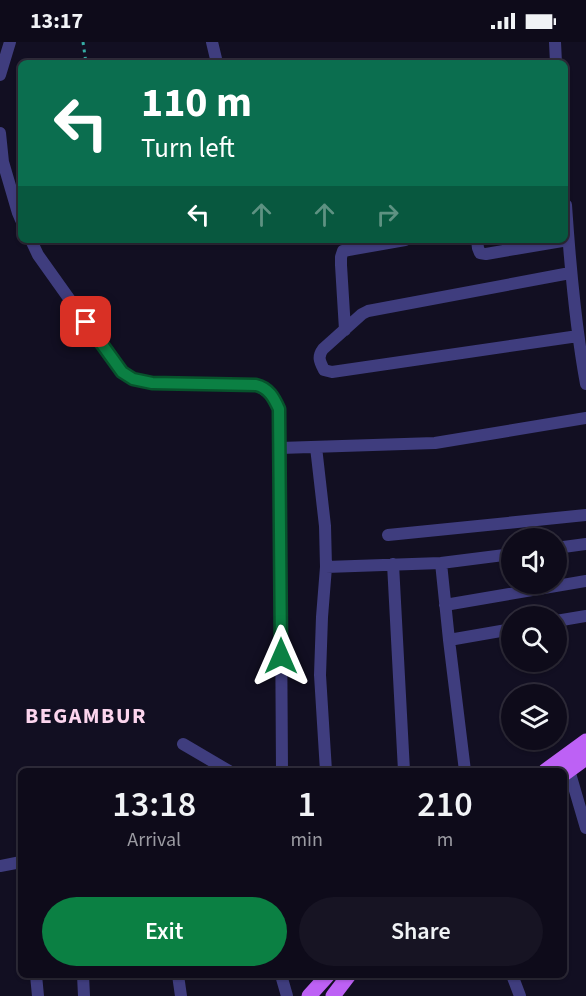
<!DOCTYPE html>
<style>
body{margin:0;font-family:"Source Sans 3",sans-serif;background:#171423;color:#f1f3f6;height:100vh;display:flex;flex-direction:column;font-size:22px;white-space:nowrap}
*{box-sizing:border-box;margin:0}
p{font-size:20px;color:#9b9ba2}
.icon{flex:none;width:33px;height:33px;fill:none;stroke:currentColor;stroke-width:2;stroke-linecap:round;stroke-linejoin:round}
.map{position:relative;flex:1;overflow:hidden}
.drawer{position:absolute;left:18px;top:726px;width:549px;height:210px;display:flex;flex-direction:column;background:#0e0b1a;border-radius:9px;box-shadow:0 2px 4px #0004,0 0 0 2px #2e2b39}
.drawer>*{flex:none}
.top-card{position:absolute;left:18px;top:18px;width:550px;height:183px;border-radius:9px;box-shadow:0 2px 4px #0004,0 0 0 2px #2e2b39;background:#0b6e4f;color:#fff;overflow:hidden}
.fabs{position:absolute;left:501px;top:486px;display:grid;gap:12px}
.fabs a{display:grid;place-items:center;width:66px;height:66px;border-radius:50%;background:#0e0b1a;box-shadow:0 2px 4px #0004,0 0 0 2px #2e2b39;font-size:30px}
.pin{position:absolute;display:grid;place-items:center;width:51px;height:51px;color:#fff;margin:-26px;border-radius:12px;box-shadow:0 3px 9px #0006}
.me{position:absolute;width:66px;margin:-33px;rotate:0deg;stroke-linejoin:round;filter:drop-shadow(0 0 4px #0008)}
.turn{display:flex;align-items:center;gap:21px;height:126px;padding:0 24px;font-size:27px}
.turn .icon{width:78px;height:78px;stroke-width:2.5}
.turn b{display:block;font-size:42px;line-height:51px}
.lanes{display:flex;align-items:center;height:57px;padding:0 24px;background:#0003;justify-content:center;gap:30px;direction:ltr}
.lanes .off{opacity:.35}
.eta{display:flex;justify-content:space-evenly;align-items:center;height:102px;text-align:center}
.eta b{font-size:36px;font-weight:600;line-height:42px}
.cta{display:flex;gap:12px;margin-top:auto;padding:12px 24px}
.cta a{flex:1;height:69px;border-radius:36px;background:#0b8043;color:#fff;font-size:24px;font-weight:600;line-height:69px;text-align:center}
.cta a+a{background:#171423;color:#f1f3f6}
.status{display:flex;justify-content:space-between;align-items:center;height:42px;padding:0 30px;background:#0e0b1a;direction:ltr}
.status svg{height:16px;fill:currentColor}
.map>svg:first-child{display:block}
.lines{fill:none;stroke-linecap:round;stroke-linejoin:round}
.path{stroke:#36ada5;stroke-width:3;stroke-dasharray:3 4.5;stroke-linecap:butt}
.street{stroke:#3f3d7e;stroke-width:12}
.primary{stroke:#bd61f5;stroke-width:15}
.route-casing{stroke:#07532c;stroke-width:15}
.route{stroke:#0b8043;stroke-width:10}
.labels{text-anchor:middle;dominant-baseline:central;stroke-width:6;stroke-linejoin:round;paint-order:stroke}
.district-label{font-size:22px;font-weight:bold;letter-spacing:1.5px;fill:#fcd5ee;stroke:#120f22}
</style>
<div class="status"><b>13:17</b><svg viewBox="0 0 49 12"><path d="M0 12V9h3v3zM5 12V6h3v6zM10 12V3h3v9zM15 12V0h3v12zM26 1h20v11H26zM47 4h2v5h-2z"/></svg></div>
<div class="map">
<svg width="586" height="954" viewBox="0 0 586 954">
<rect width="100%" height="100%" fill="#120f22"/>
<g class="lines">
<path class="path" d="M83,0L86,21"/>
<path class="street" d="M212,0L217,21
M555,0L556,21
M0,33L10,0
M0,91L3,120L18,171L21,178
M566,163C570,223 575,282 586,342
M31,198L38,213L122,331L133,337L152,341L259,344L273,354L279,367L280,406L282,729
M477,198L478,206L480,211L486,212L568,198
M570,231L368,269L362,272L323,307C317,315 320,320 324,328L332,330L578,294
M345,288L341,223V215L343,209L405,198
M316,405L325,484L326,525
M280,406L435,401L586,376
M388,493L586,473
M556,506L586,502
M441,521L449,598
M393,522L404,729
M445,563L586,539
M556,579L586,574
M183,702L229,729
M569,728L586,786
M326,729L320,633L322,575L326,525L441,521L512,512
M465,729L449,598L512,587
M0,824L21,820
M36,933L38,954
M83,933L84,954
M178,933L181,954
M281,933L287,954
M512,933L520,954"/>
<path class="primary" d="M545,729L586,699
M564,732L586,716
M309,954L328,933
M333,954L349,933"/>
</g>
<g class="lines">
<defs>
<path id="route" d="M86,280L122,330L133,337L152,341L256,343C269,346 274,356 279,367L281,614"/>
</defs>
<use href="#route" class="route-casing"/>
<use href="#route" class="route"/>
</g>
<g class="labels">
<g class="district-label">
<text x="86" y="674">BEGAMBUR</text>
</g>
</g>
</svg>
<div class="fabs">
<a><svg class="icon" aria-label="sound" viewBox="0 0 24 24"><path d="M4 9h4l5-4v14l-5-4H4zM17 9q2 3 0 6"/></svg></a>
<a><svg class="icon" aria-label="search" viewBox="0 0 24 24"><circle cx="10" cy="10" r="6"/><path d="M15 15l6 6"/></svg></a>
<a><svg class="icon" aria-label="layers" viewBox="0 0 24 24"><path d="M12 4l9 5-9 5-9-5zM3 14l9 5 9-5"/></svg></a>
</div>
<div class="pin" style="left:86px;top:280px;background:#d93025"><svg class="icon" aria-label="arrive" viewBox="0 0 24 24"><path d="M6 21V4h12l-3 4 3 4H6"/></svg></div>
<svg class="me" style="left:281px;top:614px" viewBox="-20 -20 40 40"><path d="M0-17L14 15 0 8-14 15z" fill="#0b8043" stroke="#fff" stroke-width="4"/></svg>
<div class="top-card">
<div class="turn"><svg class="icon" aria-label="left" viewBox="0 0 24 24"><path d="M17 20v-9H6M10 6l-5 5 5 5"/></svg><div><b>110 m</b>Turn left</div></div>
<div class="lanes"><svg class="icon" aria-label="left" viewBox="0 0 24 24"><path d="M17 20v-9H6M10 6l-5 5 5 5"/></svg><svg class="icon off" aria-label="ahead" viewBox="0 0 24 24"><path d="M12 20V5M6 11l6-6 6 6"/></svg><svg class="icon off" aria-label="ahead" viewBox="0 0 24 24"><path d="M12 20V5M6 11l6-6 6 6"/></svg><svg class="icon off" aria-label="right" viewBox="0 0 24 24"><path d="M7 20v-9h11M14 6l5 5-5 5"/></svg></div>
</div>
<section class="drawer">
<div class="eta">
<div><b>13:18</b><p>Arrival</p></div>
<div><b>1</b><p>min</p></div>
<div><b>210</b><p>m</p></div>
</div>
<div class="cta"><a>Exit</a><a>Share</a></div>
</section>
</div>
